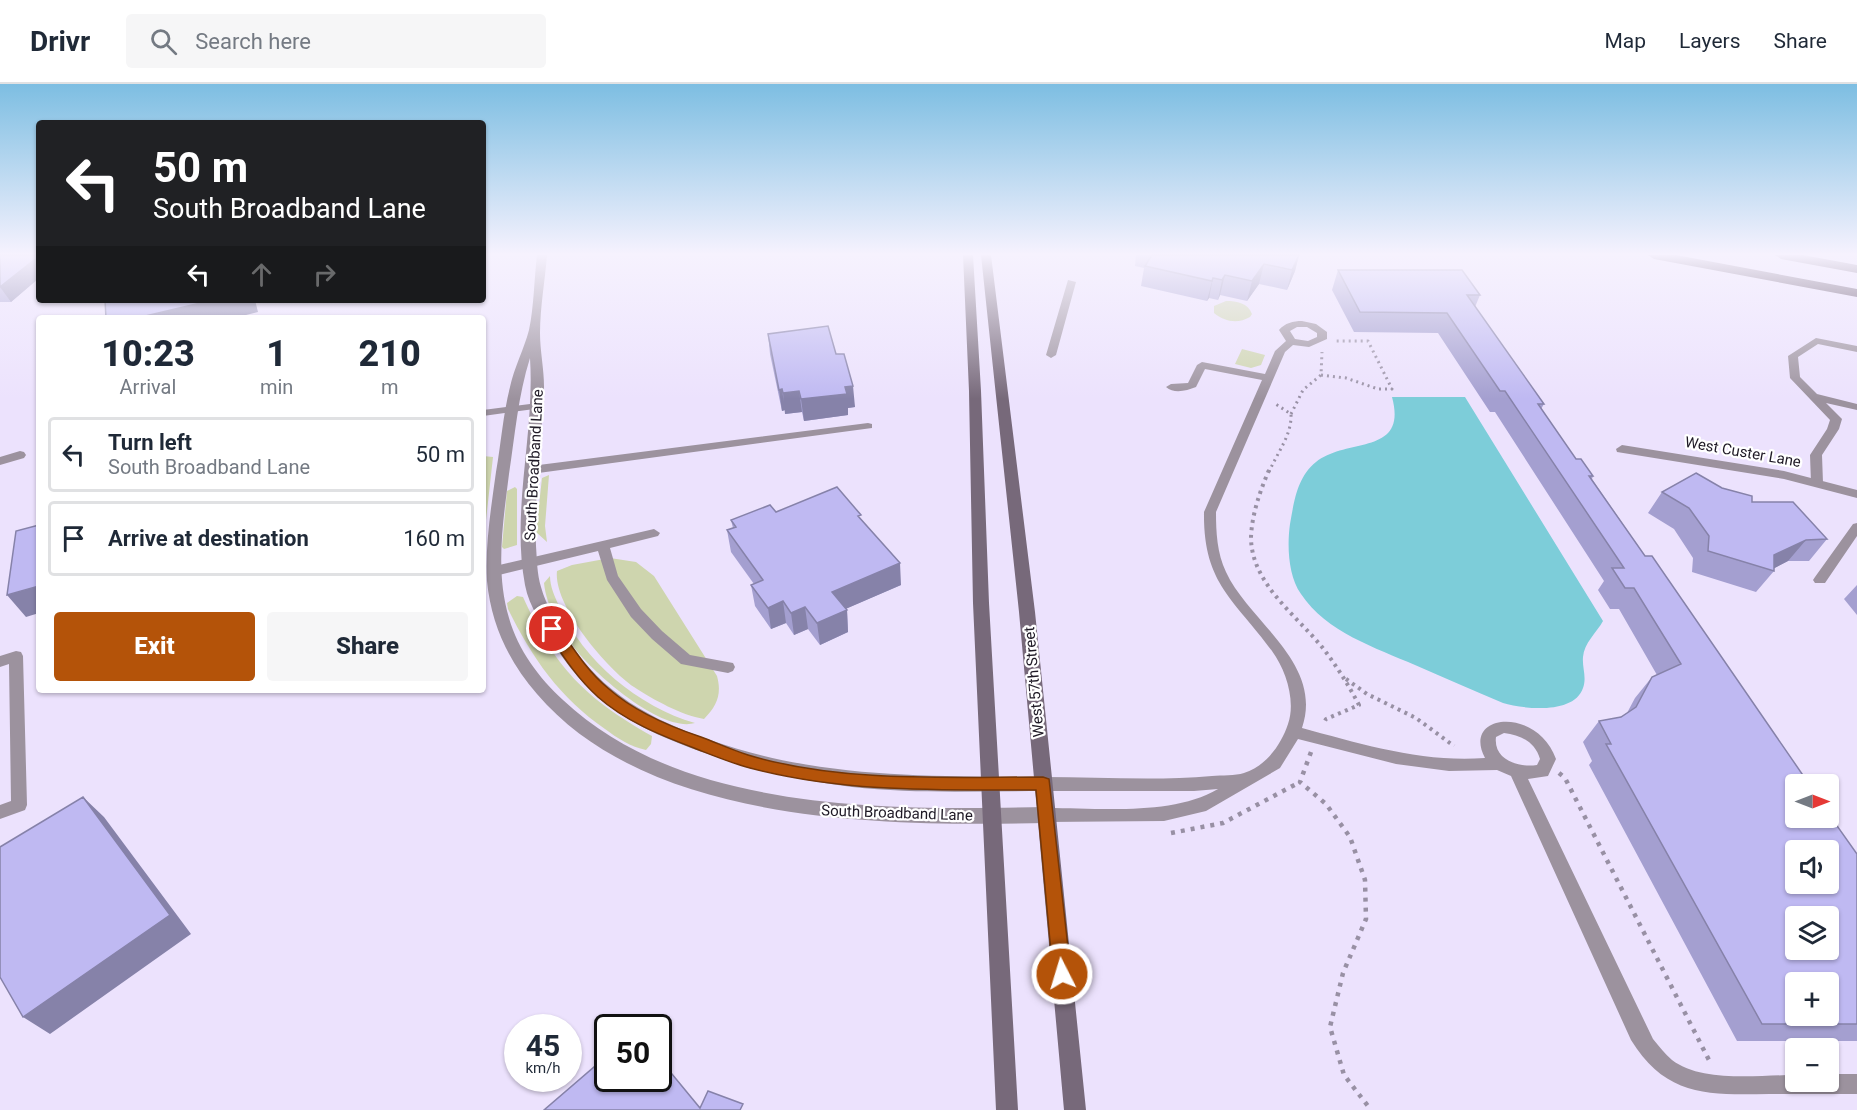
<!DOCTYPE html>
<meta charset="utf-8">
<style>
body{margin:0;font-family:Roboto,sans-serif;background:#f6f6f7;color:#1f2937;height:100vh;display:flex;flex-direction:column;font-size:22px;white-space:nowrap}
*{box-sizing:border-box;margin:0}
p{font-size:20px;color:#747a83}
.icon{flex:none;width:33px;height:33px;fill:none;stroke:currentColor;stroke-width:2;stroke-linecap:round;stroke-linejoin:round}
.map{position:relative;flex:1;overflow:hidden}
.drawer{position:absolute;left:36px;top:231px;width:450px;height:378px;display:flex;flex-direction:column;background:#fff;border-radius:6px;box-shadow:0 2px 4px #0004}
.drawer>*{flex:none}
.hud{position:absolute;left:36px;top:36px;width:450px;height:183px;border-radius:6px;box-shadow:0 2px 4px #0004;background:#202124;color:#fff;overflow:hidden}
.needle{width:39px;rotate:90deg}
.buttons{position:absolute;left:1785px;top:690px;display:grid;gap:12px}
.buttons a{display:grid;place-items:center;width:54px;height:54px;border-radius:6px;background:#fff;box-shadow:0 2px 4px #0004;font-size:30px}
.speed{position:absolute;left:504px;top:930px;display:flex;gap:12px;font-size:30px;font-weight:700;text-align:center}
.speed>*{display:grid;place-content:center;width:78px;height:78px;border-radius:50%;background:#fff;box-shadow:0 2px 4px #0004;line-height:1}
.speed small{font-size:15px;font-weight:400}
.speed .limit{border:3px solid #111;border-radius:9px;background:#fff;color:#111}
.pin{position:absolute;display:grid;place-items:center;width:51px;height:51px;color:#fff;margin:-26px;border:3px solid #fff;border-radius:50%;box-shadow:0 2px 6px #0007}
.me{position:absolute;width:66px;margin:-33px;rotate:355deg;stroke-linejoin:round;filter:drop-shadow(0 0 4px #0008)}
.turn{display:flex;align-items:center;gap:21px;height:126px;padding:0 18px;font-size:27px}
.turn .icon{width:78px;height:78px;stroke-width:2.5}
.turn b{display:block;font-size:42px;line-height:51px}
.lanes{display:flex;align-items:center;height:57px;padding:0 18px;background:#0003;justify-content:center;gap:30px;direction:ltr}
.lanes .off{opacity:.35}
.eta{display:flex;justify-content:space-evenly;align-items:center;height:102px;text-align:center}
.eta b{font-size:36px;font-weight:800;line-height:42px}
.cta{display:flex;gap:12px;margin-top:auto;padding:12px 18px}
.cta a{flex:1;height:69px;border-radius:6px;background:#b45309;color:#fff;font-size:24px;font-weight:800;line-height:69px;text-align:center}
.cta a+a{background:#f6f6f7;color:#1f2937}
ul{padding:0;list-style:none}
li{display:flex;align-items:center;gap:18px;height:75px;margin:0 12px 9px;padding:0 6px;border:3px solid #e0e1e3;border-radius:6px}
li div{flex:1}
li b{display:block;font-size:22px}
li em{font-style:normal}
header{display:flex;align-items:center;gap:36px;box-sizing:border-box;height:84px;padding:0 30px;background:#fff;border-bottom:2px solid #e0e1e3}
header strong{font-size:28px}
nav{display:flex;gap:33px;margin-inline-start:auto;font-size:21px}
.search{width:420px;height:54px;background:#f6f6f7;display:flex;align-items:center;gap:15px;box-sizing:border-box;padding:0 21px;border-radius:6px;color:#747a83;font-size:22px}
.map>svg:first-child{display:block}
.green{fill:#ced5ae}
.water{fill:#7dcdd9}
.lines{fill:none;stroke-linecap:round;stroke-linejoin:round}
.path-far2{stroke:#9890a4;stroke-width:3;stroke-dasharray:2 4;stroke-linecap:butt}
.path-far1{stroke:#9890a4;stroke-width:4;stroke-dasharray:3 4.5;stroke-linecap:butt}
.path{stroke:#9890a4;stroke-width:4.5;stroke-dasharray:4 6;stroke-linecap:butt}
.service{fill:#9c929e;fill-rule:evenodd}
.minor{fill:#9c929e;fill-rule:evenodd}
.secondary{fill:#77697a;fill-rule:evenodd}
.motorway{fill:#47344b;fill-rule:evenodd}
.wall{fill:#a49fd0}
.shaded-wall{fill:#8682a9}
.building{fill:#bfb9f2;stroke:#8682a9;stroke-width:1.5;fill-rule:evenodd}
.route{fill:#b45309;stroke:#753606;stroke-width:1.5}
.labels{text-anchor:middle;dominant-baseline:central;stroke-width:4.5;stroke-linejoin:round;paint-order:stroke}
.street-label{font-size:15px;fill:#1e1925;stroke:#fff}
</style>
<header>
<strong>Drivr</strong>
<div class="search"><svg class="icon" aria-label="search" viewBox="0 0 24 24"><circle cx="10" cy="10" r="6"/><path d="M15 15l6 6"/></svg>Search here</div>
<nav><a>Map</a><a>Layers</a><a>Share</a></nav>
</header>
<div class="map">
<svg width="1857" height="1026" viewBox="0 0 1857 1026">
<rect width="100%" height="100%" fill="#ece2fd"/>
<path class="green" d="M1226,217C1237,217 1248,219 1252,230L1250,233C1238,240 1225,238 1214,229V222Z
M1242,265L1265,271L1261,281L1251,284L1235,280Z
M483,372L493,373L483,463Z
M549,391L545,442L547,458L536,448L542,394Z
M515,403L517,405V461L504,465L502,463L507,407Z
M610,474L636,478L654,492L717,592C722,610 717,622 704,635C681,631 654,616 634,603C606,584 553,521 557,487L572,481Z
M550,492C550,503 555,513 559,522C583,577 639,623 695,639C662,649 596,591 576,566C562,548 546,522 544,499Z
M517,512L523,513C555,584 585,614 652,652L651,660L646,666C631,663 617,654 605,645C560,614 532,574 508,525L507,519Z"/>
<path class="water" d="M1392,313H1465L1603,537C1597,548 1584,559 1583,573C1582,584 1587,593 1583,604C1574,631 1523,625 1503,619C1473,606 1444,594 1415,581C1376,564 1326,548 1301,510C1288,492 1287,461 1290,440C1294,418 1297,393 1316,378C1347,353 1408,372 1392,313Z"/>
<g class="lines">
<path class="path-far2" d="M1321,291L1346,294L1378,305H1392L1368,257H1336
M1291,330L1303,306L1321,291L1322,268
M1269,388C1277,369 1292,351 1291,330L1274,319"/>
<path class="path-far1" d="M1269,386C1260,407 1252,430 1251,453C1251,499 1295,530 1322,563C1336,581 1348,600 1359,621L1326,635L1324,639
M1346,595L1367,610L1416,634L1454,662"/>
<path class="path" d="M1311,668L1300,698L1326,720L1350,753L1365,796L1366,835L1343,889L1330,943L1344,991L1371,1026
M1559,689L1565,694L1711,980
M1171,749L1223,739L1300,698"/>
<path class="service" d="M1068,196L1076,198L1056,271L1051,274L1046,271Z
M1302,237L1316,240L1327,248V255L1309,263L1293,261L1285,268L1216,428C1216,448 1217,469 1226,488C1249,538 1324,579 1302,644C1361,660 1423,679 1485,674C1461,629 1537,622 1556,675L1548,692L1528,695L1653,955C1659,962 1665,970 1672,976C1702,999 1759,991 1796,991V998H1828V990H1857V1010C1828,1010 1798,1010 1769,1010C1709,1011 1666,1013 1631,956L1511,692L1497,686L1449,687L1396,680L1298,655L1280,684L1206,727L1164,737L1047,738L1041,736L1039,731L1041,726L1047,724C1100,724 1172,732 1218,705L1194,707H1043L1037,705L1035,700L1037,695L1043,693C1099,693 1156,697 1212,692C1222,691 1235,692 1244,689C1266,682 1281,661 1288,640C1296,617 1286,586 1272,567C1234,515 1203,500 1204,428L1262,296L1205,285L1196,303C1186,307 1174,310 1166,303L1171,300L1188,299L1197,281L1202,278L1265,290L1275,267L1286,257L1279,246C1285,239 1293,237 1302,237ZM1297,243H1307L1317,249V253L1308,257L1295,255L1290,247ZM1504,649C1521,651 1535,658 1540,675L1537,681C1519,684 1493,676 1496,653Z
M1816,254L1857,262V268L1818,260L1798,273L1800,293L1817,310L1857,320V326L1826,319L1842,335L1839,345L1822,371L1823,399L1817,403L1811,399L1810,371L1827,345L1830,336L1790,294L1788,272Z
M538,319L542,320V324L483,332V326Z
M868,339L872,340V344L531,390L525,386L531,382Z
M20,367L24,368L26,371L24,374L0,381V373Z
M1857,439V452L1825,499H1815L1813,496L1815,493L1853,440Z
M654,445L660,449L658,452L610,464L618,492L641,525L662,547L690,571L733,579L735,583L733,587L728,589L681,580L652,555L631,533L607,496L598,467L495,492L488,487L495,482Z
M16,567L21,568L23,572L27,721L25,726L0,735V721L11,717L9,580L0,583V572Z"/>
<path class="minor" d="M537,171H547C545,197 540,223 540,249C540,267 544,285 544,303C542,356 534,409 536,462C537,476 537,490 541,503C546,522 558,539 568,556C603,610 650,635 710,656C821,695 927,692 1043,693L1049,695L1052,700L1049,705L1043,707C980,707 915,710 852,703C800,697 752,685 702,668C638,645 593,622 555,562C544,543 529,523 525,501C511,426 535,350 530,274C518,312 515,351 509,390C503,438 495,487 509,534C518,566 539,594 563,616C684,730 892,726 1047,723L1053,725L1056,731L1053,737L1047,739C887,742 650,742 537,610C509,578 491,540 487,497C485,461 491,424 496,388C501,359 503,331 510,303C514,284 524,265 529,246C534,222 534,196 537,171Z
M1622,361L1784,387L1857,406V414L1784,395L1617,368L1616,365Z"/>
<path class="secondary" d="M963,171H973L981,307L989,519L1018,1026H996L973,519L969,307Z
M981,171H991L1035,528L1086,1026H1064L1019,528Z"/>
<path class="motorway" d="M1648,171H1676L1857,205V213L1654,175Z
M1775,171H1803L1857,181V189L1781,175Z"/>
</g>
<path class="wall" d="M0,171H39V194L11,218H0Z
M1136,171H1299L1295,187L1287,206L1259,200L1247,217L1220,211L1218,216L1209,214L1207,217L1141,202L1144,184L1135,182Z
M1338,186L1480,211L1475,223L1544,320L1541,325L1576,375L1593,392L1592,395L1645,472L1857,770V957H1737L1589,681L1592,677L1583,658L1599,637L1621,633L1627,629L1635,614L1652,593L1657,591L1619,525H1610L1598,506L1604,497L1495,328H1490L1438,249L1354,248L1332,206Z
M768,250L836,270L855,323L848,324V331L804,337L802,328L785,330V326L782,327L770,270Z
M1722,404L1752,418L1827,455L1809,477H1788L1774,484V487L1756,508L1692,488L1693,474L1674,445L1648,429L1662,408Z
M776,428L862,436L901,501L845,525L847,526L848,548L820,561L808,545L794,551L786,539L771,545L755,522L751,501L754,500L731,468L727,446L733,444L731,436Z
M1857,501V531L1844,515Z"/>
<path class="shaded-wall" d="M1299,171L1295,187L1287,206L1292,186Z
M39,172V194L11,218L0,203Z
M1264,180L1259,200L1247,217L1252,197Z
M1225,191L1220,211L1218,216L1222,196Z
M1213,194L1209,214L1207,217L1212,197Z
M213,216H255L258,228L234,234H137Z
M853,302L855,323L848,324V331L804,337L801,315L845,303Z
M782,305L785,326L782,327L779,306Z
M799,307L802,328L785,330L783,309Z
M1806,456L1788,477L1771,486L1774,471Z
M900,479L901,501L834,530L832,508Z
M39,502V529L26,533L7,511Z
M783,517L786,539L771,545L768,524Z
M805,523L808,545L794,551L791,529Z
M847,526L848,548L820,561L817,539Z
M83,713L104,733L191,850L50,950L23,933Z"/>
<path class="building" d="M0,171H39V172L0,203Z
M1152,171H1299L1292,186L1264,180L1252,197L1225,191L1222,196L1213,194L1212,197L1145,182Z
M1338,186H1462L1480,211H1467L1544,320H1538L1576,375H1581L1593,392H1589L1645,472H1652L1809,700H1796V734H1828V729L1857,770V940H1762L1606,660H1611L1599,637L1621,633L1636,623L1652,593L1681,580L1634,504H1625L1612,484H1624L1505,307H1500L1447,229L1360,228ZM1796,766H1828V800H1796ZM1796,832H1828V866H1796ZM1796,898H1828V932H1796Z
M105,216H213L137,234H106Z
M828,242L836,270H844L853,302L845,303L847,310L801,315L799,307L783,309L782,305L779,306L768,250Z
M1696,389L1722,404L1752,412V418H1793L1827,455L1806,456L1774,471V487L1708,467L1709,452L1689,424L1662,408Z
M837,403L861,431L858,432L900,479L832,508L847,526L817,539L805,523L791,529L783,517L768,524L751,501L763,496L727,446L736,443L731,436L770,421L776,428Z
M39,441V502L7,511L16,447Z
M83,713L170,831L23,933L0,893V763Z
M608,971V994H658V973L700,1024L708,1007L743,1020L740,1026H544Z"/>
<linearGradient id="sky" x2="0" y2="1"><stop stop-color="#7dbee2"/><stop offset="0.54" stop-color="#f6f2fe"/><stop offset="1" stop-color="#f6f2fe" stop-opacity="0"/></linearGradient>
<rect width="1857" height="315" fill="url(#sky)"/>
<path class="route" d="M552,540L557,541C573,564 587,587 609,605C635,628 668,642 701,653C717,659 732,666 748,671C841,699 948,693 1043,693L1049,695L1071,890L1069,896L1062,899L1055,896L1053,890L1036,706C940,706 844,709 750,684C731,679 712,671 694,664C660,651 625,637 598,613C577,594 563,572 547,548L545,545Z"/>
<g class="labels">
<g class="street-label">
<text transform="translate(1743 368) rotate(10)">West Custer Lane</text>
<text transform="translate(534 381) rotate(-87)">South Broadband Lane</text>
<text transform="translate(1034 598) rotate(-95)">West 57th Street</text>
<text transform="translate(897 729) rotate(2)">South Broadband Lane</text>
</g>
</g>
</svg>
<div class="buttons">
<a><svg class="needle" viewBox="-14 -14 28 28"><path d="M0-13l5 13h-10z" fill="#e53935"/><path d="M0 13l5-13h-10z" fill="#747a83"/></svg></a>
<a><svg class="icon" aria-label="sound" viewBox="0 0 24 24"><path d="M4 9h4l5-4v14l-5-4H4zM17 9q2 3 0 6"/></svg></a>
<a><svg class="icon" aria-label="layers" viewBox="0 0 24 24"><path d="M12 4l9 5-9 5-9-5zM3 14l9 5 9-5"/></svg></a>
<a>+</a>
<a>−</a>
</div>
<div class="speed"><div>45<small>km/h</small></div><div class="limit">50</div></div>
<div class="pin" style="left:552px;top:545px;background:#d93025"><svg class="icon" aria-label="arrive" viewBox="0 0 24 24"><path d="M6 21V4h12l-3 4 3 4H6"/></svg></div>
<svg class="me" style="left:1062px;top:890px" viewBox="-20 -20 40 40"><circle r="17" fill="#b45309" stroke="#fff" stroke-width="3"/><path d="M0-11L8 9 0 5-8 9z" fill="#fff"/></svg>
<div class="hud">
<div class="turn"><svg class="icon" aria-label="left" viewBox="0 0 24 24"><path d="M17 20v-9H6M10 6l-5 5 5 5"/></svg><div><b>50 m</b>South Broadband Lane</div></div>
<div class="lanes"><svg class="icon" aria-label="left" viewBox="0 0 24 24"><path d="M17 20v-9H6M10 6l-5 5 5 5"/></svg><svg class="icon off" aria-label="ahead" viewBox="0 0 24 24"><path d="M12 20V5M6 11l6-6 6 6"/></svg><svg class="icon off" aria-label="right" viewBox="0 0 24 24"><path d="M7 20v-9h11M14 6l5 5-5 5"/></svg></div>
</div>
<section class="drawer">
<div class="eta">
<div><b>10:23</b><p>Arrival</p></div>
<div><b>1</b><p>min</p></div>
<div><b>210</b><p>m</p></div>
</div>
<ul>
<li><svg class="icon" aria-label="left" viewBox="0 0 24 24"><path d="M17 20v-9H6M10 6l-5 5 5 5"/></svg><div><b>Turn left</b><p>South Broadband Lane</p></div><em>50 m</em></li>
<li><svg class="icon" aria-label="arrive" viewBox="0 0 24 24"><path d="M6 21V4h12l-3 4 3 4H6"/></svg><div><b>Arrive at destination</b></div><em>160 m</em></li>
</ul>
<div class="cta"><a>Exit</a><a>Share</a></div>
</section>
</div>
